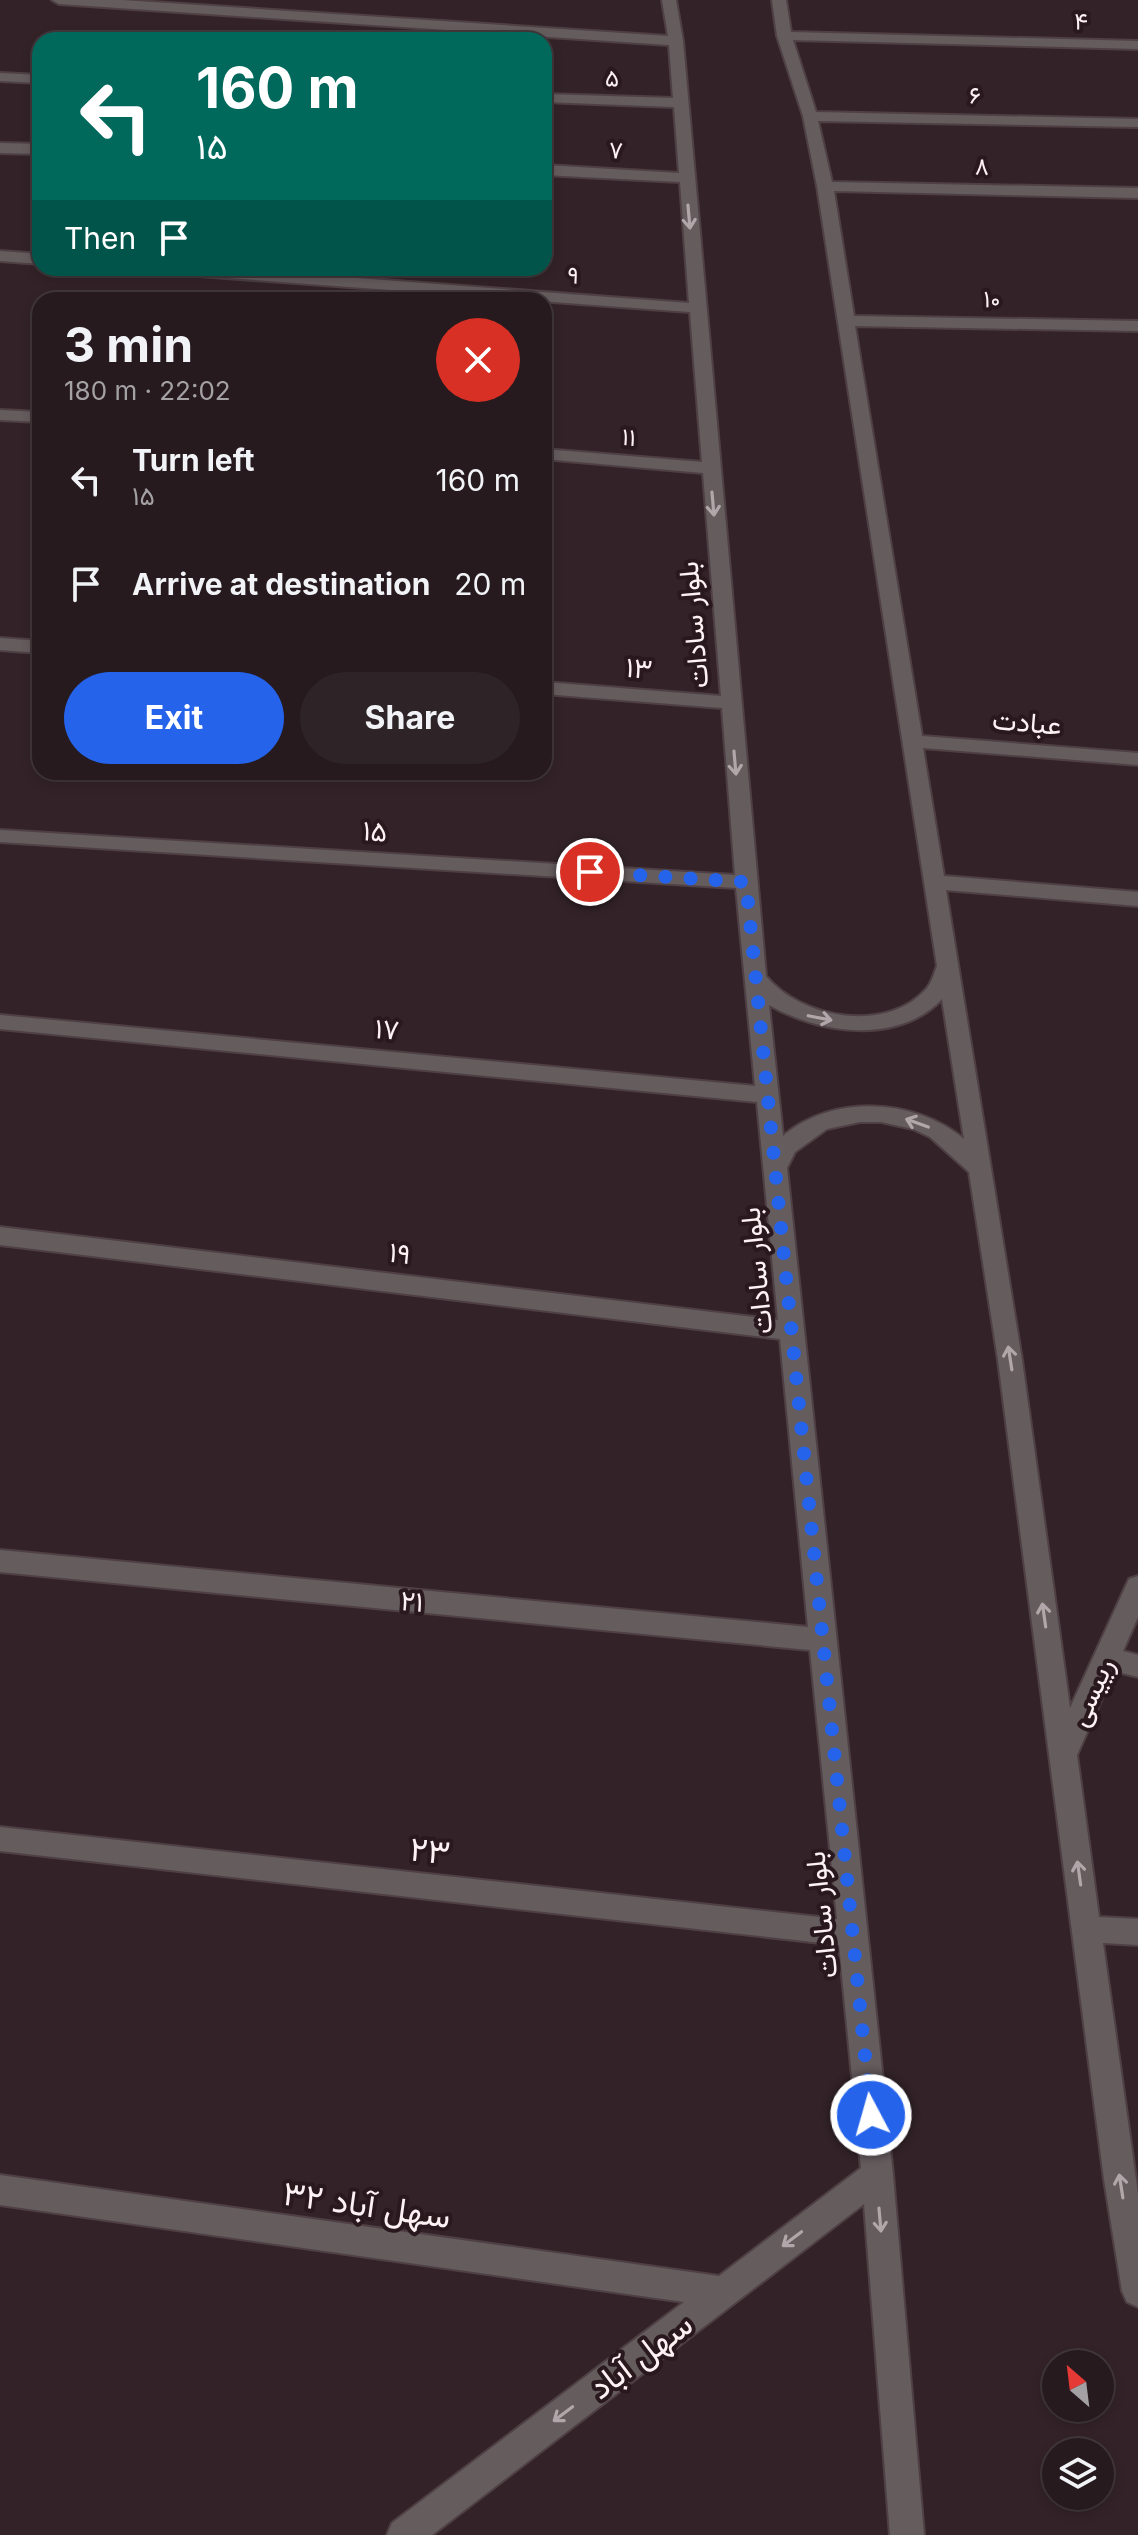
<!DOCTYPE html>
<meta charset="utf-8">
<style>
body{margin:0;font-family:Inter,Vazirmatn,sans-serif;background:#2e2327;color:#f1f3f6;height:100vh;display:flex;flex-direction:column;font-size:30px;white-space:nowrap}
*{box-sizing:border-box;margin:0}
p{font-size:26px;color:#a4a1a4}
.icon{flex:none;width:44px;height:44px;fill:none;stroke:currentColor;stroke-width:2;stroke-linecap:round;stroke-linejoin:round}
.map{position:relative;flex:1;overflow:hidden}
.drawer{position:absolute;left:32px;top:292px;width:520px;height:488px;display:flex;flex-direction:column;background:#261a1e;border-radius:24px;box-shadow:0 4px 12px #0003,0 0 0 2px #42383c}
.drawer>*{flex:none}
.hud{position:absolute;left:32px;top:32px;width:520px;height:244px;border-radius:24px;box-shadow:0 4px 12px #0003,0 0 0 2px #42383c;background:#00695c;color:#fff;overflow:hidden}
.needle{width:52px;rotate:332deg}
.buttons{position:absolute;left:1042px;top:2350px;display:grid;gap:16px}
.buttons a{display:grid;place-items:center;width:72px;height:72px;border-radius:50%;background:#261a1e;box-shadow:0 4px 12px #0003,0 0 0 2px #42383c;font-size:40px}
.pin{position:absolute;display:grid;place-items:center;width:68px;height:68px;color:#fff;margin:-34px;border:4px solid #fff;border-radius:50%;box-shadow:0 2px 8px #0007}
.me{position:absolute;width:88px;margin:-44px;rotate:354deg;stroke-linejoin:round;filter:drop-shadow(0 0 6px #0008)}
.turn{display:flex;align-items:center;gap:28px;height:168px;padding:0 32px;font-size:36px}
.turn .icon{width:104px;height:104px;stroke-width:2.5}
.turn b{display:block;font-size:56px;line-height:68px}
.then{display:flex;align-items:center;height:76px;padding:0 32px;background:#0003;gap:16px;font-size:30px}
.round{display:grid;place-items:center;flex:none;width:84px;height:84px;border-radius:42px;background:#2e2327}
.overview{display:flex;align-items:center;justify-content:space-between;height:136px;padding:0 32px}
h1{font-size:48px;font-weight:700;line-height:60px}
.button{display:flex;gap:16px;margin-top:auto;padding:16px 32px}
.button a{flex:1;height:92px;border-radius:48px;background:#2563eb;color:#fff;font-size:32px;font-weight:700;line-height:92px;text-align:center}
.button a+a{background:#2e2327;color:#f1f3f6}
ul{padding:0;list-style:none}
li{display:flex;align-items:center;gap:24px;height:104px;padding:0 32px}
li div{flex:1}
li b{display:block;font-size:30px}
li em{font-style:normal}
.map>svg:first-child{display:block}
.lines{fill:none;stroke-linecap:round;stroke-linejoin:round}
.minor-casing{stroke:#4f4045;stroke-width:4}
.minor{fill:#655c5e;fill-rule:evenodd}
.oneway{stroke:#b1a6a9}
.route{stroke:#2563eb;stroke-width:14;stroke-dasharray:0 25.2}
.labels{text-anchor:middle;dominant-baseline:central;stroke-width:8;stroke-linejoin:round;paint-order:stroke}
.far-street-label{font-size:24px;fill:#fdf1f4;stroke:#29191f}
.street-label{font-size:28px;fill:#fdf1f4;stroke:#29191f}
.near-street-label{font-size:34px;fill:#fdf1f4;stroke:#29191f}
</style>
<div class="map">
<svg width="1138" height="2535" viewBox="0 0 1138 2535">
<rect width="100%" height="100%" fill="#332328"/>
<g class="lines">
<defs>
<path id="minor" d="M52,0H122L668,36L662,0H676L683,41L766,976C801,1019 888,1034 927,988C932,982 934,973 937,966L817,186L803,116L777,36L772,0H786L791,32L1138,41V49L793,40L816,112L1138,119V127L818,121L832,182L1138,188V198L834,191L854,316L1138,321V331L855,326L922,736L1138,753V765L923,748L944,876L1138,892V906L946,890L1022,1360L1070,1708L1129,1579L1138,1576V1617L1123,1651L1138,1655V1677L1114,1671L1077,1755L1099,1917L1138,1919V1945L1103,1943L1138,2194V2307L1127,2302L1122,2291L1104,2179L998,1360L969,1172L930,1137L913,1129L881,1122H860L827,1129L795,1152L787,1168L893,2175L924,2535H890L864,2204L432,2535H387L392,2523L684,2302L0,2205V2175L719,2276L861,2168L839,1945L0,1851V1827L837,1919L810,1650L0,1572V1550L808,1627L780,1339L0,1245V1227L778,1320L757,1102L0,1029V1015L755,1086L736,888L0,842V830L735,875L722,708L544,694V682L721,696L703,473L544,459V449L702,462L690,312L159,273L151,268H224L689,303L680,182L544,175V165L679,173L674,107L544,102V94L673,98L669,45L59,4ZM942,999L964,1139C915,1098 832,1094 783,1136L769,1005C820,1034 898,1045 942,999Z
M0,73L40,75V83L0,81Z
M0,143L40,144V154L0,153Z
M0,251L40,254V264L0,261Z
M0,410L40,412V422L0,420Z
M0,638L40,641V653L0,650Z"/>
</defs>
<use href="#minor" class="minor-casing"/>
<use href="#minor" class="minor"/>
</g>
<defs><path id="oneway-shaft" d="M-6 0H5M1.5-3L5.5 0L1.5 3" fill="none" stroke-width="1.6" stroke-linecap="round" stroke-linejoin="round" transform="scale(2)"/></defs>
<g class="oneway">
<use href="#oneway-shaft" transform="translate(689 217) rotate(85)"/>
<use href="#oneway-shaft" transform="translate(713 504) rotate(85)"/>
<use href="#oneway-shaft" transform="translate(735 763) rotate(85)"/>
<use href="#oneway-shaft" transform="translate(820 1018) rotate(11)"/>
<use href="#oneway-shaft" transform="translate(917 1123) rotate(-160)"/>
<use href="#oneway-shaft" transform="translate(1010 1358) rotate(-99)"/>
<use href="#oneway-shaft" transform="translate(1044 1615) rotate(-98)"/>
<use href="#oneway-shaft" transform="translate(1079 1873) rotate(-98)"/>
<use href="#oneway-shaft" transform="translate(1121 2186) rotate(-99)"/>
<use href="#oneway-shaft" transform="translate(880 2220) rotate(85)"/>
<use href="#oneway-shaft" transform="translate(792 2239) rotate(143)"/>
<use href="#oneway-shaft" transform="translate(563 2414) rotate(143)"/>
</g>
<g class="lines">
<path class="route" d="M590,872L746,882L871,2115"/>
</g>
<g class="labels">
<g class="far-street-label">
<text transform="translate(1081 21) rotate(1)">۴</text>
<text transform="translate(612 78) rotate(2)">۵</text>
<text transform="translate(975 95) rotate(1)">۶</text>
<text transform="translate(616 150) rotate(3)">۷</text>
<text transform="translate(982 166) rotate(1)">۸</text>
<text transform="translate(573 275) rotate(4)">۹</text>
<text transform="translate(992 299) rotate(1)">۱۰</text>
<text transform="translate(629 437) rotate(5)">۱۱</text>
</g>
<g class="street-label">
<text transform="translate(693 625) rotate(-95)">بلوار سادات</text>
<text transform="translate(639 668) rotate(5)">۱۳</text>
<text transform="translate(1027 722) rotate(5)">عبادت</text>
<text transform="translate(375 831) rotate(4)">۱۵</text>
<text transform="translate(387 1029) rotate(5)">۱۷</text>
<text transform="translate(400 1253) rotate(7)">۱۹</text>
<text transform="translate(756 1271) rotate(-96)">بلوار سادات</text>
<text transform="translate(412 1601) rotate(5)">۲۱</text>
<text transform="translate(1091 1692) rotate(-66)">رییسی</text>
<text transform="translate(821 1915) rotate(-96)">بلوار سادات</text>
</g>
<g class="near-street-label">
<text transform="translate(430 1850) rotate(6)">۲۳</text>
<text transform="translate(367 2204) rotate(8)">سهل آباد ۳۲</text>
<text transform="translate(640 2355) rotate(-37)">سهل آباد</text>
</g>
</g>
</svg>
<div class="buttons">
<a><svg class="needle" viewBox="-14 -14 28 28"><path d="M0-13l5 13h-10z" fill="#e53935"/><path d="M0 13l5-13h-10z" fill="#a4a1a4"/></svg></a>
<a><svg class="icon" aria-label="layers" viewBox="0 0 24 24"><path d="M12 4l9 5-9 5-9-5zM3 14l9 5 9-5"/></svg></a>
</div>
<div class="pin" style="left:590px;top:872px;background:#d93025"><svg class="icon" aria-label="arrive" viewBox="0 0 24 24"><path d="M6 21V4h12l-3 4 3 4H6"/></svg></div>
<svg class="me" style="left:871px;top:2115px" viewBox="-20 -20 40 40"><circle r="17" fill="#2563eb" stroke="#fff" stroke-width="3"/><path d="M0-11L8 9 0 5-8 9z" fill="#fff"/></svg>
<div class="hud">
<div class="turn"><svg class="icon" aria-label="left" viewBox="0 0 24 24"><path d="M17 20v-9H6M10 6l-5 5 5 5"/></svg><div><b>160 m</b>۱۵</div></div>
<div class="then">Then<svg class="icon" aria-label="arrive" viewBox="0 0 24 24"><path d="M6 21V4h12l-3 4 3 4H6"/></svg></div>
</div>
<section class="drawer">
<div class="overview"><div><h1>3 min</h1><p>180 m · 22:02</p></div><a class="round" style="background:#d93025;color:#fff"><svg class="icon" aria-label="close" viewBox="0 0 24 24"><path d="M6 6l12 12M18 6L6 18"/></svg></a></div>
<ul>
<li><svg class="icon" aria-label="left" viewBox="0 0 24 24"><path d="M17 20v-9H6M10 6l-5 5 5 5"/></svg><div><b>Turn left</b><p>۱۵</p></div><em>160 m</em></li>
<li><svg class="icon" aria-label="arrive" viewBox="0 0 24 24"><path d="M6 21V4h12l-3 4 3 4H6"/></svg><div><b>Arrive at destination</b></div><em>20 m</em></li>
</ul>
<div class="button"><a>Exit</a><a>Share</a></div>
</section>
</div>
